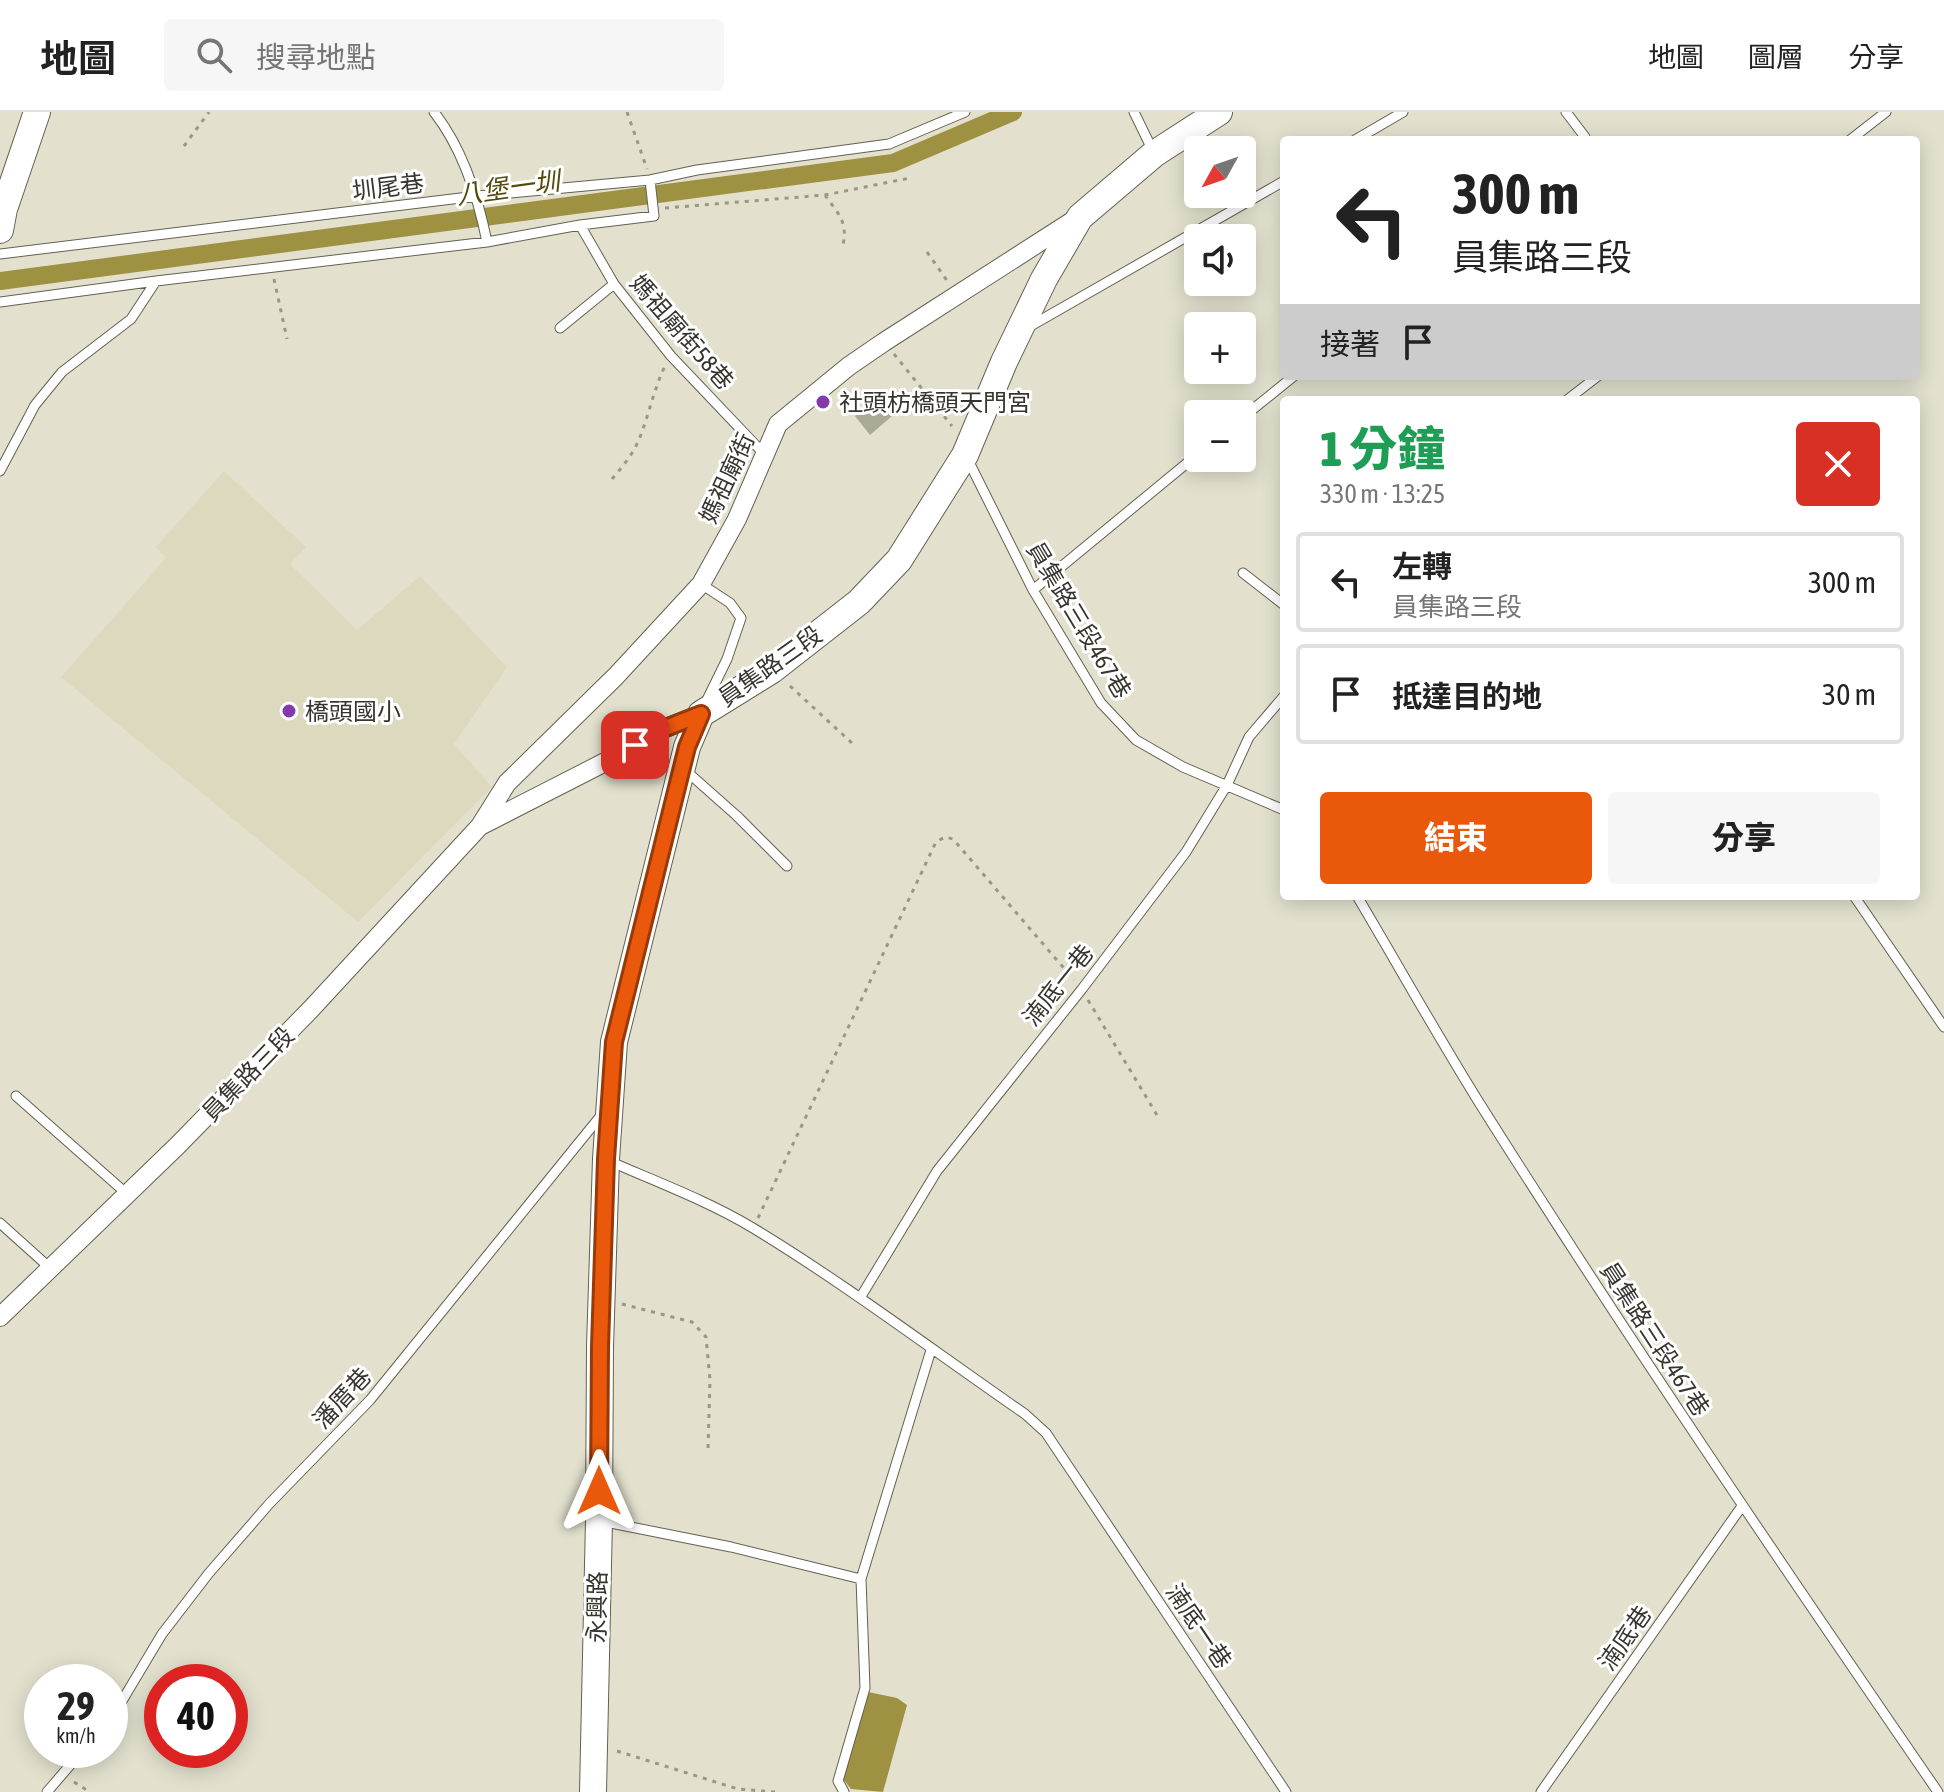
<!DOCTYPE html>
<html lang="zh-TW">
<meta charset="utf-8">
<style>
body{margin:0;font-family:"Asap Condensed","Noto Sans TC",sans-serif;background:#f6f6f6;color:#222;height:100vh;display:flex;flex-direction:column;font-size:30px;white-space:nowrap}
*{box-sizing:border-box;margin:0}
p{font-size:26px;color:#767676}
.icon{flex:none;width:44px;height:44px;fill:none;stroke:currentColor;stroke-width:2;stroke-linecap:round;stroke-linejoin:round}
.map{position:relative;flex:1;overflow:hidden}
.sheet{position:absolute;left:1280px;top:284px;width:640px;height:504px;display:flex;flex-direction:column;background:#fff;border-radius:8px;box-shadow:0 4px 20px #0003}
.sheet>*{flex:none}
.banner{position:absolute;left:1280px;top:24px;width:640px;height:244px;border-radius:8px;box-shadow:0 4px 20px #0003;background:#fff;color:#222;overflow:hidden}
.needle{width:52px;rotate:230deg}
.fabs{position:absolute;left:1184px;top:24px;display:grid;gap:16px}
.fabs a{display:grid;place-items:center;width:72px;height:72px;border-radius:8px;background:#fff;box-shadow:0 4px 20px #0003;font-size:40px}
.speed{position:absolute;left:24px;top:1552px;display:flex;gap:16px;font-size:40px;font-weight:700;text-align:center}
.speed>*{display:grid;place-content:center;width:104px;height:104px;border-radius:50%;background:#fff;box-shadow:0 4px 20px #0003;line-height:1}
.speed small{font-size:20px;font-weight:400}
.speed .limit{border:12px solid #d22;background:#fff;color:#111}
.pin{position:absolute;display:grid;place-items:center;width:68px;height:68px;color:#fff;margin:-34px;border-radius:16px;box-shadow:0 4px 12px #0006}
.me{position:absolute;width:88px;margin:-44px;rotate:0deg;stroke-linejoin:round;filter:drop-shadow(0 0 6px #0008)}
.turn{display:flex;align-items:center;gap:28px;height:168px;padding:0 40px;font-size:36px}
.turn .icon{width:104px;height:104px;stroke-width:2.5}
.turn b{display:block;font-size:56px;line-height:68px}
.then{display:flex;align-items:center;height:76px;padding:0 40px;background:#0003;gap:16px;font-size:30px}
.round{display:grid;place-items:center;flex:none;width:84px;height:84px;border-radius:8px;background:#f6f6f6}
.summary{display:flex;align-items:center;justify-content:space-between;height:136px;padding:0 40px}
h1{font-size:48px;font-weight:800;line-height:60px;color:#1e9e55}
.button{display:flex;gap:16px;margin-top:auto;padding:16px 40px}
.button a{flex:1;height:92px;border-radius:8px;background:#ea580c;color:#fff;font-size:32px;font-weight:800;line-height:92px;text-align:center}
.button a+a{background:#f6f6f6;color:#222}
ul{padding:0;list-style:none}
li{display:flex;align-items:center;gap:24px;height:100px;margin:0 16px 12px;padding:0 24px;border:4px solid #e0e0e0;border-radius:8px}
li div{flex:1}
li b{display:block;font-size:30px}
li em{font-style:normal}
header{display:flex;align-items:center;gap:48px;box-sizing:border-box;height:112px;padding:0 40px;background:#fff;border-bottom:2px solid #e0e0e0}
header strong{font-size:38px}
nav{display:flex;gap:44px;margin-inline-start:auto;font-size:28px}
.search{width:560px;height:72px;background:#f6f6f6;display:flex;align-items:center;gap:20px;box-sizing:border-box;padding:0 28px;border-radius:8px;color:#767676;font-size:30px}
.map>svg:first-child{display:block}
.built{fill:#ddd9be}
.water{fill:#9e9141}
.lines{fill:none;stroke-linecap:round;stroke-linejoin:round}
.canal{stroke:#9e9141;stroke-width:18}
.building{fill:#aba997}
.lane-casing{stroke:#636151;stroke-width:11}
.street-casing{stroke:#636151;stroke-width:20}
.secondary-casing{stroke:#636151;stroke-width:28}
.path{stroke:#999789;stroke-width:3;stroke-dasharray:4 6;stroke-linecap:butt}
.lane{stroke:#fff;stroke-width:9}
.street{stroke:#fff;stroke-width:18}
.secondary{stroke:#fff;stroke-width:26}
.route-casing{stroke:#983908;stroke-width:20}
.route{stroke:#ea580c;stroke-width:14}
.poi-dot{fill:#823aad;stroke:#fff;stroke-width:3}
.labels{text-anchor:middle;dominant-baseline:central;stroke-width:6;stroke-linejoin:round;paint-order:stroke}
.street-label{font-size:24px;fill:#37362e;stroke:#fff}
.poi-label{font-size:24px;fill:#37362e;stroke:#fff;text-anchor:start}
.water-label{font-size:26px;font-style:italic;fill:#544b0b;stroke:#fff}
</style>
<header>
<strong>地圖</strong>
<div class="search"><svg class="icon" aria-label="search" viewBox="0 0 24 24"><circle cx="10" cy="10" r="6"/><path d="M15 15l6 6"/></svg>搜尋地點</div>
<nav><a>地圖</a><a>圖層</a><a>分享</a></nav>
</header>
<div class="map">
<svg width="1944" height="1680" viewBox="0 0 1944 1680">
<rect width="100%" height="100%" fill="#e3e1ce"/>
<path class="built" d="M224,359L306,435L290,452L357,518L420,464L507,555L454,632L492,675L358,810L61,565L166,446L156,435Z"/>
<path class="water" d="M868,1580L897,1586L907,1593L883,1680L851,1677L843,1667Z"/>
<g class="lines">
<path class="canal" d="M0,169L893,51L1013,0"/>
</g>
<path class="building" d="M876,286L892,304L870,323L855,304Z"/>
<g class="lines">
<defs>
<path id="lane" d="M434,0C463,37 478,85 487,130
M1134,0L1153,39
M1566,0L1585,25L1581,28
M1355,28L1403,0
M1850,28L1886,0
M580,113L614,172L671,244L766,344
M0,142L477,84L650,68L697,58L889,32L965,0
M0,190L156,169L487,130L580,113L654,104L650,68
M560,216L614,172
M1027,216L1284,69
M1567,288L1598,264
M1242,306L1294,264
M967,346L1033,478L1101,591L1136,628L1183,655L1284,698
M0,359L35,293L62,260L131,207L156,169
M1243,461L1284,493
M701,472L730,491L741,506L727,547L706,590
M1033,478L1198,342
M684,657L737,704L787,754
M1357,784C1398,853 1437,923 1480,992C1627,1225 1782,1453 1938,1680
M1854,784L1944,915
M16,984L127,1082
M609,1049C657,1070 708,1089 753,1116C847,1173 935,1240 1025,1302L1046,1321L1286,1680
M0,1111L50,1156
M860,1186L937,1059L1082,877L1186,740L1227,673L1249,625L1284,584
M601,1409L731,1435L861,1467L865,1576L838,1669L844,1680
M861,1467L931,1238
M110,1609L162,1522L209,1461L270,1391L370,1288L603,1001
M47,1680L83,1638
M1541,1680L1742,1394"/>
<path id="street" d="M480,714L507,671L616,564L701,472L737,407L778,312L849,254L884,230L1074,108
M0,1205L177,1034L311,897L480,714L611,647L658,619L701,602"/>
<path id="secondary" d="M0,118L4,97L37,0
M593,1680L599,1408L600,1235L606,1047L614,930L687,635L701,602L772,558L859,490L899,448L965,343L1004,250L1044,167L1080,105L1154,42L1219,0"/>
</defs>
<use href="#lane" class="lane-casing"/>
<use href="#street" class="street-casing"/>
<use href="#secondary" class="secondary-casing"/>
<path class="path" d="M627,0L647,57
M184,34L209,0
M825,83C838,102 848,109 843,133
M665,96L825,83L910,66
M927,140L948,170
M274,167L287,227
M894,242L952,314
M612,367C623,354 634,341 640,325C649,302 654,277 665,254
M790,574L852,631
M1088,888L1160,1008
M758,1106L936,730L945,725L953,727L1074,868
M622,1192L692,1210L706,1225L710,1268L708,1336
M617,1639L738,1677L775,1680
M74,1670L90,1680"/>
<use href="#lane" class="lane"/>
<use href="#street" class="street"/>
<use href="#secondary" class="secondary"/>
</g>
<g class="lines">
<defs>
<path id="route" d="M599,1379L600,1235L606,1047L614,930L687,635L701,602L658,619L635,633"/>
</defs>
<use href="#route" class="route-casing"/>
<use href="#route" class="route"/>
</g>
<g class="poi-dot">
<circle cx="823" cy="290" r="8"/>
<circle cx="289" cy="599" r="8"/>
</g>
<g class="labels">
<g class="street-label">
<text transform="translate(388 75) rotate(-7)">圳尾巷</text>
<text transform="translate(682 220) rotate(49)">媽祖廟街58巷</text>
<text transform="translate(727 366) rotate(-65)">媽祖廟街</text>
<text transform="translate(1079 508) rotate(59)">員集路三段467巷</text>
<text transform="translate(770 554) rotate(-35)">員集路三段</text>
<text transform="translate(1058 873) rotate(-51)">湳底一巷</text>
<text transform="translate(248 962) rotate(-46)">員集路三段</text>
<text transform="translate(1655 1227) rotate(57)">員集路三段467巷</text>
<text transform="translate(342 1286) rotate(-47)">潘厝巷</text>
<text transform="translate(597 1495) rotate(-89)">永興路</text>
<text transform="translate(1199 1514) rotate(56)">湳底一巷</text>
<text transform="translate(1625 1526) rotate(-55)">湳底巷</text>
</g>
<g class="poi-label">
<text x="839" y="290">社頭枋橋頭天門宮</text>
<text x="305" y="599">橋頭國小</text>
</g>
<g class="water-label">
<text transform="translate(508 76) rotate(-8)">八堡一圳</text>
</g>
</g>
</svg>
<div class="fabs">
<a><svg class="needle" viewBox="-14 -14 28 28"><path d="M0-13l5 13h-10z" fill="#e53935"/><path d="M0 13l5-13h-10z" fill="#767676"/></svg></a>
<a><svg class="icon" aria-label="sound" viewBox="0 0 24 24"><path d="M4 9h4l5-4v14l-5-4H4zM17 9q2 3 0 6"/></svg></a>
<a>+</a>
<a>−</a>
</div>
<div class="speed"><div>29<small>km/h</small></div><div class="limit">40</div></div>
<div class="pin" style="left:635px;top:633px;background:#d93025"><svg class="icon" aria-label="arrive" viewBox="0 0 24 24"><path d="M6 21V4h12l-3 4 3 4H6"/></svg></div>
<svg class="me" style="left:599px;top:1379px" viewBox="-20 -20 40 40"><path d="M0-17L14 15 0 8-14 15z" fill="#ea580c" stroke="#fff" stroke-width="4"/></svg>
<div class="banner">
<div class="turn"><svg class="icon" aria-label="left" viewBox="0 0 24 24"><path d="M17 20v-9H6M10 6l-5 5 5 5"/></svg><div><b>300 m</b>員集路三段</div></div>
<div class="then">接著<svg class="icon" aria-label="arrive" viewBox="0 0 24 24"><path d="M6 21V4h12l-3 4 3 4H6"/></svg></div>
</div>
<section class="sheet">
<div class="summary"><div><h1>1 分鐘</h1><p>330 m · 13:25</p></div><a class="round" style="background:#d93025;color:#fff"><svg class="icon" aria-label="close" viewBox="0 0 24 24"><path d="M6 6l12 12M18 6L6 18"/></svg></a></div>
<ul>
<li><svg class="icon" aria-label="left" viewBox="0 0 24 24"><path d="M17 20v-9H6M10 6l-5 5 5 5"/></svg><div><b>左轉</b><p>員集路三段</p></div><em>300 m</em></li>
<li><svg class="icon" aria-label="arrive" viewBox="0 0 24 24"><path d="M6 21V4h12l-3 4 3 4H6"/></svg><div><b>抵達目的地</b></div><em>30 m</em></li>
</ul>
<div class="button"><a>結束</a><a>分享</a></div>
</section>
</div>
